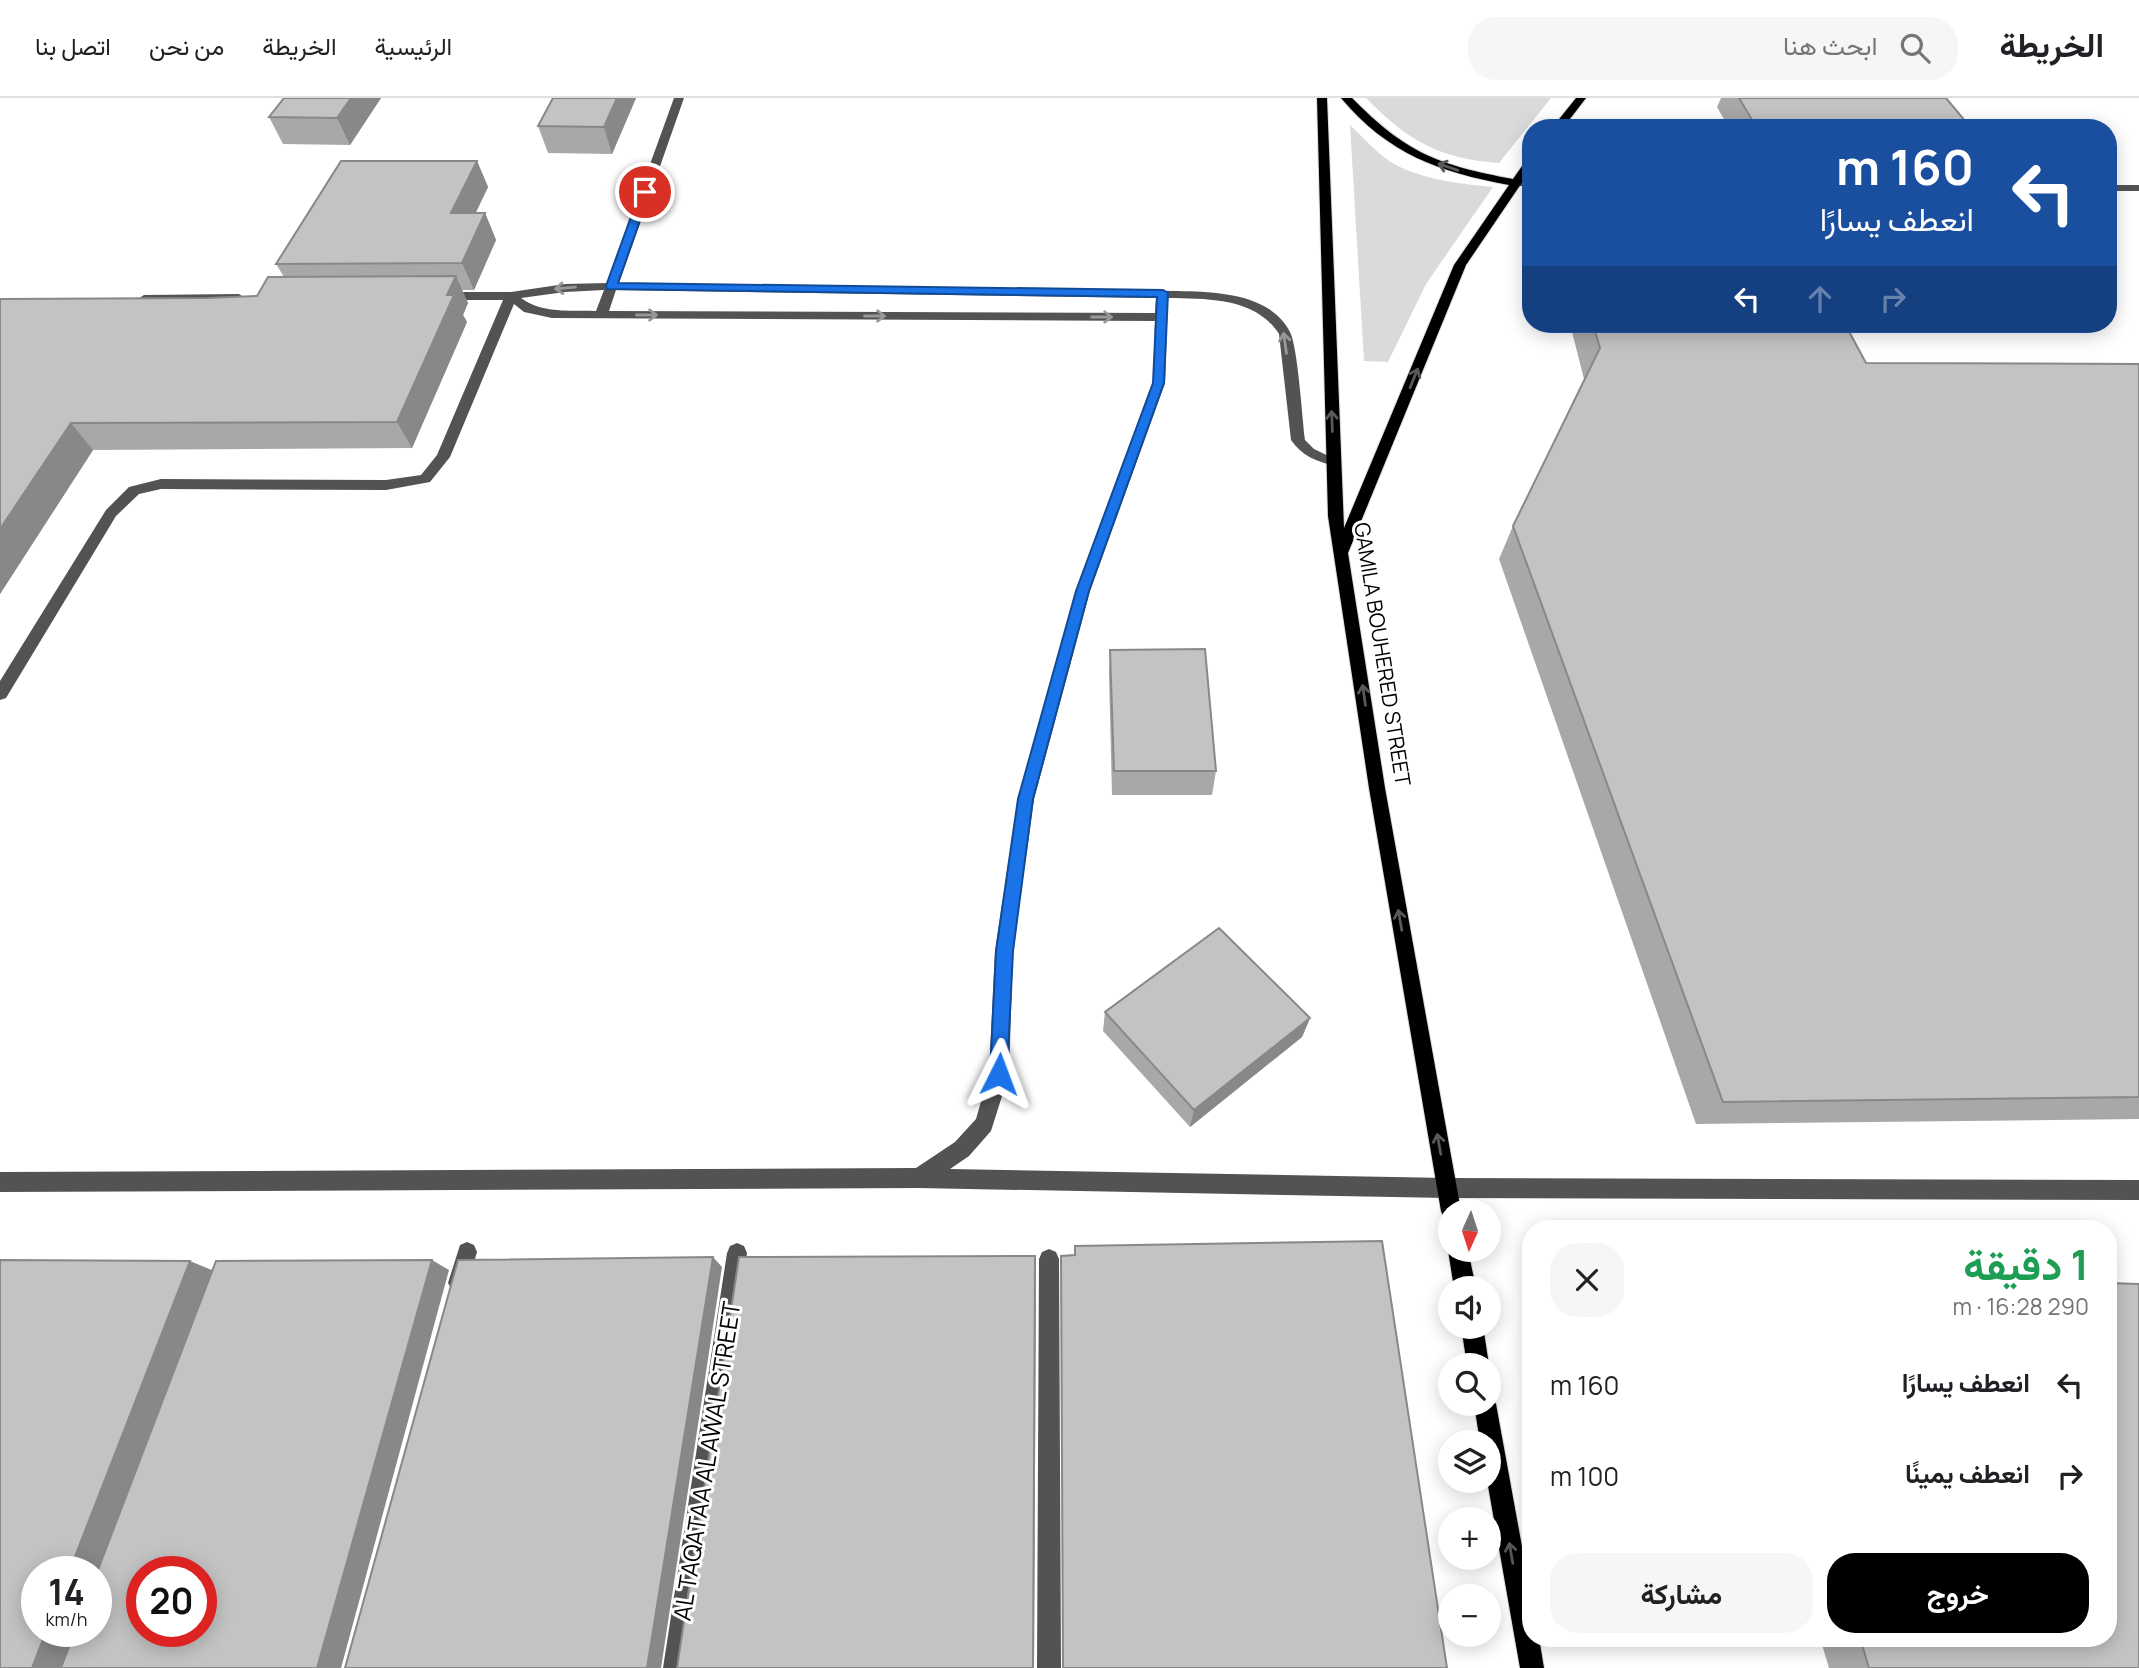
<!DOCTYPE html>
<html lang="ar">
<meta charset="utf-8">
<style>
body{margin:0;font-family:Manrope,Vazirmatn,sans-serif;background:#f6f6f6;color:#202124;direction:rtl;height:100vh;display:flex;flex-direction:column;font-size:26px;white-space:nowrap}
*{box-sizing:border-box;margin:0}
p{font-size:23px;color:#757577}
.icon{flex:none;width:38px;height:38px;fill:none;stroke:currentColor;stroke-width:2;stroke-linecap:round;stroke-linejoin:round}
.map{position:relative;flex:1;overflow:hidden;direction:ltr}
.drawer{position:absolute;left:1522px;top:1122px;width:595px;height:427px;display:flex;flex-direction:column;background:#fff;border-radius:28px;box-shadow:0 4px 18px #0003;direction:rtl}
.drawer>*{flex:none}
.banner{position:absolute;left:1522px;top:21px;width:595px;height:214px;border-radius:28px;box-shadow:0 4px 18px #0003;direction:rtl;background:#1a4fa0;color:#fff;overflow:hidden}
.needle{width:46px;rotate:183deg}
.controls{position:absolute;left:1438px;top:1101px;display:grid;gap:14px}
.controls a{display:grid;place-items:center;width:63px;height:63px;border-radius:50%;background:#fff;box-shadow:0 4px 18px #0003;font-size:35px}
.speed{position:absolute;left:21px;top:1458px;display:flex;gap:14px;font-size:35px;font-weight:700;text-align:center}
.speed>*{display:grid;place-content:center;width:91px;height:91px;border-radius:50%;background:#fff;box-shadow:0 4px 18px #0003;line-height:1}
.speed small{font-size:18px;font-weight:400}
.speed .limit{border:10px solid #d22;background:#fff;color:#111}
.pin{position:absolute;display:grid;place-items:center;width:60px;height:60px;color:#fff;margin:-30px;border:4px solid #fff;border-radius:50%;box-shadow:0 2px 7px #0007}
.me{position:absolute;width:77px;margin:-38px;rotate:3deg;stroke-linejoin:round;filter:drop-shadow(0 0 5px #0008)}
.turn{display:flex;align-items:center;gap:24px;height:147px;padding:0 28px;font-size:32px}
.turn .icon{width:91px;height:91px;stroke-width:2.5}
.turn b{display:block;font-size:49px;line-height:60px}
.lanes{display:flex;align-items:center;height:66px;padding:0 28px;background:#0003;justify-content:center;gap:35px;direction:ltr}
.lanes .off{opacity:.35}
.round{display:grid;place-items:center;flex:none;width:74px;height:74px;border-radius:28px;background:#f6f6f6}
.head{display:flex;align-items:center;justify-content:space-between;height:119px;padding:0 28px}
h1{font-size:42px;font-weight:700;line-height:52px;color:#1e9e55}
.primary-button{display:flex;gap:14px;margin-top:auto;padding:14px 28px}
.primary-button a{flex:1;height:80px;border-radius:28px;background:#000;color:#fff;font-size:28px;font-weight:700;line-height:80px;text-align:center}
.primary-button a+a{background:#f6f6f6;color:#202124}
ul{padding:0;list-style:none}
li{display:flex;align-items:center;gap:21px;height:91px;padding:0 28px}
li div{flex:1}
li b{display:block;font-size:26px}
li em{font-style:normal}
header{display:flex;align-items:center;gap:42px;box-sizing:border-box;height:98px;padding:0 35px;background:#fff;border-bottom:2px solid #e0e0e0}
header strong{font-size:33px}
nav{display:flex;gap:38px;margin-inline-start:auto;font-size:24px}
.search{width:490px;height:63px;background:#f6f6f6;display:flex;align-items:center;gap:18px;box-sizing:border-box;padding:0 24px;border-radius:28px;color:#757577;font-size:26px}
.map>svg:first-child{display:block}
.green{fill:#dadada}
.lines{fill:none;stroke-linecap:round;stroke-linejoin:round}
.major-casing{stroke:#dbdbdb;stroke-width:2}
.minor{fill:#535353;fill-rule:evenodd}
.major{fill:#000;fill-rule:evenodd}
.wall{fill:#a8a8a8}
.shaded-wall{fill:#888}
.building{fill:#c3c3c3;stroke:#888;stroke-width:2;fill-rule:evenodd}
.oneway{stroke:#595959}
.oneway2{stroke:#989898}
.route{fill:#1a73e8;stroke:#114b97;stroke-width:2}
.labels{text-anchor:middle;dominant-baseline:central;stroke-width:6;stroke-linejoin:round;paint-order:stroke}
.street-label{font-size:21px;fill:#000;stroke:#fff}
.near-street-label{font-size:24px;fill:#000;stroke:#fff}
</style>
<header>
<strong>الخريطة</strong>
<div class="search"><svg class="icon" aria-label="search" viewBox="0 0 24 24"><circle cx="10" cy="10" r="6"/><path d="M15 15l6 6"/></svg>ابحث هنا</div>
<nav><a>الرئيسية</a><a>الخريطة</a><a>من نحن</a><a>اتصل بنا</a></nav>
</header>
<div class="map">
<svg width="2139" height="1570" viewBox="0 0 2139 1570">
<rect width="100%" height="100%" fill="#fff"/>
<path class="green" d="M1366,0H1551L1499,65C1439,61 1407,42 1366,0Z
M1350,27C1365,41 1378,57 1396,67C1425,82 1462,86 1493,89L1426,186L1388,264L1364,263Z"/>
<g class="lines">
<defs>
<path id="major" d="M1317,0H1327L1344,430L1454,167L1509,87C1439,74 1388,56 1341,0H1352C1406,55 1438,67 1513,81L1527,61L1531,60V71L1466,167L1348,455L1385,690L1461,1113H1451V1123L1444,1120L1441,1113L1369,690L1328,418Z
M1576,0H1586L1563,30H1552Z
M1451,1145V1152H1468L1476,1190H1454L1448,1152Z
M1461,1228H1483L1489,1267H1467Z
M1489,1297L1496,1306L1531,1498V1540H1539L1544,1570H1520L1487,1382H1489V1344H1480L1474,1306H1489Z"/>
</defs>
<use href="#major" class="major-casing"/>
<path class="minor" d="M674,0H684L619,185L1178,193C1216,194 1270,195 1290,234C1298,250 1302,319 1305,342L1314,351L1341,364L1334,368C1316,363 1302,358 1291,342L1279,236C1255,199 1208,201 1168,200L1165,285L1090,493L1034,701L1013,853L1009,976L991,1033L969,1058L950,1071L1447,1080L2139,1082V1102L1447,1100L919,1090L0,1094V1074L916,1070L955,1044L976,1021L989,976L995,853L1018,701L1076,493L1153,285L1155,223L552,220L524,214L514,206L450,359L430,384L386,392L161,391L139,396L116,418L6,600L0,602V583L106,412L129,389L161,381L386,382L421,377L437,357L503,202H442L436,198L442,194H511L565,186L607,185ZM604,192L596,213C571,212 543,216 521,200L565,194ZM616,192L1156,200L1155,215L609,213Z
M1531,82V88H1514L1508,85L1514,82Z
M2109,87H2139V93H2109Z
M239,196L245,200L243,203L144,205L138,201L144,197Z
M467,1144L474,1147L477,1154L466,1192L459,1196L452,1192L448,1185L460,1147Z
M737,1145L744,1148L747,1155L687,1570H663L727,1155L730,1148Z
M1049,1151L1056,1154L1059,1161L1061,1570H1037L1039,1161L1042,1154Z"/>
<use href="#major" class="major"/>
</g>
<path class="wall" d="M284,0H381L350,47L283,46L269,19Z
M636,0L612,56L548,55L538,28Z
M1721,0H1946L1966,24L1963,30H1729L1717,9Z
M477,63L488,89L475,115H485L496,142L474,192H462L468,205L463,217L467,224L412,350L93,352L0,496V201L207,200L257,198L284,179L276,166Z
M1570,226H1845L1866,265L2139,266V1021L1696,1026L1499,461L1513,428L1584,281Z
M1110,552L1216,673L1212,697H1112L1109,577Z
M1105,914L1310,920L1302,939L1190,1029L1103,933Z
M1820,1540H2109L2139,1570H1829Z"/>
<path class="shaded-wall" d="M351,0H381L350,47L337,20Z
M617,0H636L612,56L604,29Z
M477,63L488,89L463,142L451,115Z
M485,115L496,142L474,192L462,165Z
M456,178L468,205L463,217L467,224L412,350L397,324L447,197Z
M71,325L93,352L0,496V431Z
M1310,920L1302,939L1190,1029L1194,1012Z
M1035,1158L1036,1168L1034,1570H1033Z
M713,1159L722,1169L661,1570H647Z
M432,1162L449,1172L341,1570H317Z
M190,1163L214,1173L96,1483V1474H69Z
M46,1533H78L65,1570H32Z"/>
<path class="building" d="M284,0H351L337,20L269,19Z
M553,0H617L604,29L538,28Z
M1739,0H1946L1966,24L1754,25Z
M341,63H477L451,115H485L462,165L276,166Z
M456,178L447,197H454L397,324L71,325L0,431V201L207,200L257,198L268,179Z
M1593,226H1845L1866,265L2139,266V999L1723,1004L1513,428L1600,250Z
M1205,551L1216,673H1114L1110,552Z
M1219,830L1310,920L1194,1012L1105,914Z
M1382,1143L1447,1570H1063L1061,1158L1075,1157V1148Z
M1035,1158L1033,1570H677L739,1159Z
M713,1159L647,1570H345L458,1162Z
M0,1162L190,1163L69,1474H37V1533H46L32,1570H0Z
M432,1162L317,1570H61L75,1533H96V1477L216,1163ZM142,1474H201V1533H142Z
M2109,1185L2139,1186V1570H1869L1860,1540H2109Z"/>
<defs><path id="oneway-shaft" d="M-6 0H5M1.5-3L5.5 0L1.5 3" fill="none" stroke-width="1.6" stroke-linecap="round" stroke-linejoin="round" transform="scale(1.75)"/></defs>
<g class="oneway">
<use href="#oneway-shaft" transform="translate(1448 69) rotate(-161)"/>
<use href="#oneway-shaft" transform="translate(1414 280) rotate(-68)"/>
<use href="#oneway-shaft" transform="translate(1332 323) rotate(-92)"/>
<use href="#oneway-shaft" transform="translate(1364 597) rotate(-98)"/>
<use href="#oneway-shaft" transform="translate(1400 822) rotate(-100)"/>
<use href="#oneway-shaft" transform="translate(1439 1046) rotate(-100)"/>
<use href="#oneway-shaft" transform="translate(1511 1455) rotate(-100)"/>
</g>
<g class="oneway2">
<use href="#oneway-shaft" transform="translate(565 190) rotate(175)"/>
<use href="#oneway-shaft" transform="translate(647 217)"/>
<use href="#oneway-shaft" transform="translate(875 218)"/>
<use href="#oneway-shaft" transform="translate(1102 219)"/>
<use href="#oneway-shaft" transform="translate(1285 245) rotate(-98)"/>
</g>
<path class="route" d="M645,91L650,94L618,185L1163,192L1168,195L1164,285L1089,493L1033,701L1013,853L1007,976L1005,982L999,984L993,982L990,976L996,853L1018,701L1076,493L1153,285L1157,199L607,191L606,188L640,94Z"/>
<g class="labels">
<g class="street-label">
<text transform="translate(1383 556) rotate(81)">GAMILA BOUHERED STREET</text>
</g>
<g class="near-street-label">
<text transform="translate(706 1363) rotate(-81)">AL TAQATAA AL AWAL STREET</text>
</g>
</g>
</svg>
<div class="controls">
<a><svg class="needle" viewBox="-14 -14 28 28"><path d="M0-13l5 13h-10z" fill="#e53935"/><path d="M0 13l5-13h-10z" fill="#757577"/></svg></a>
<a><svg class="icon" aria-label="sound" viewBox="0 0 24 24"><path d="M4 9h4l5-4v14l-5-4H4zM17 9q2 3 0 6"/></svg></a>
<a><svg class="icon" aria-label="search" viewBox="0 0 24 24"><circle cx="10" cy="10" r="6"/><path d="M15 15l6 6"/></svg></a>
<a><svg class="icon" aria-label="layers" viewBox="0 0 24 24"><path d="M12 4l9 5-9 5-9-5zM3 14l9 5 9-5"/></svg></a>
<a>+</a>
<a>−</a>
</div>
<div class="speed"><div>14<small>km/h</small></div><div class="limit">20</div></div>
<div class="pin" style="left:645px;top:94px;background:#d93025"><svg class="icon" aria-label="arrive" viewBox="0 0 24 24"><path d="M6 21V4h12l-3 4 3 4H6"/></svg></div>
<svg class="me" style="left:999px;top:976px" viewBox="-20 -20 40 40"><path d="M0-17L14 15 0 8-14 15z" fill="#1a73e8" stroke="#fff" stroke-width="4"/></svg>
<div class="banner">
<div class="turn"><svg class="icon" aria-label="left" viewBox="0 0 24 24"><path d="M17 20v-9H6M10 6l-5 5 5 5"/></svg><div><b>160 m</b>انعطف يسارًا</div></div>
<div class="lanes"><svg class="icon" aria-label="left" viewBox="0 0 24 24"><path d="M17 20v-9H6M10 6l-5 5 5 5"/></svg><svg class="icon off" aria-label="ahead" viewBox="0 0 24 24"><path d="M12 20V5M6 11l6-6 6 6"/></svg><svg class="icon off" aria-label="right" viewBox="0 0 24 24"><path d="M7 20v-9h11M14 6l5 5-5 5"/></svg></div>
</div>
<section class="drawer">
<div class="head"><div><h1>1 دقيقة</h1><p>290 m · 16:28</p></div><a class="round"><svg class="icon" aria-label="close" viewBox="0 0 24 24"><path d="M6 6l12 12M18 6L6 18"/></svg></a></div>
<ul>
<li><svg class="icon" aria-label="left" viewBox="0 0 24 24"><path d="M17 20v-9H6M10 6l-5 5 5 5"/></svg><div><b>انعطف يسارًا</b></div><em>160 m</em></li>
<li><svg class="icon" aria-label="right" viewBox="0 0 24 24"><path d="M7 20v-9h11M14 6l5 5-5 5"/></svg><div><b>انعطف يمينًا</b></div><em>100 m</em></li>
</ul>
<div class="primary-button"><a>خروج</a><a>مشاركة</a></div>
</section>
</div>
